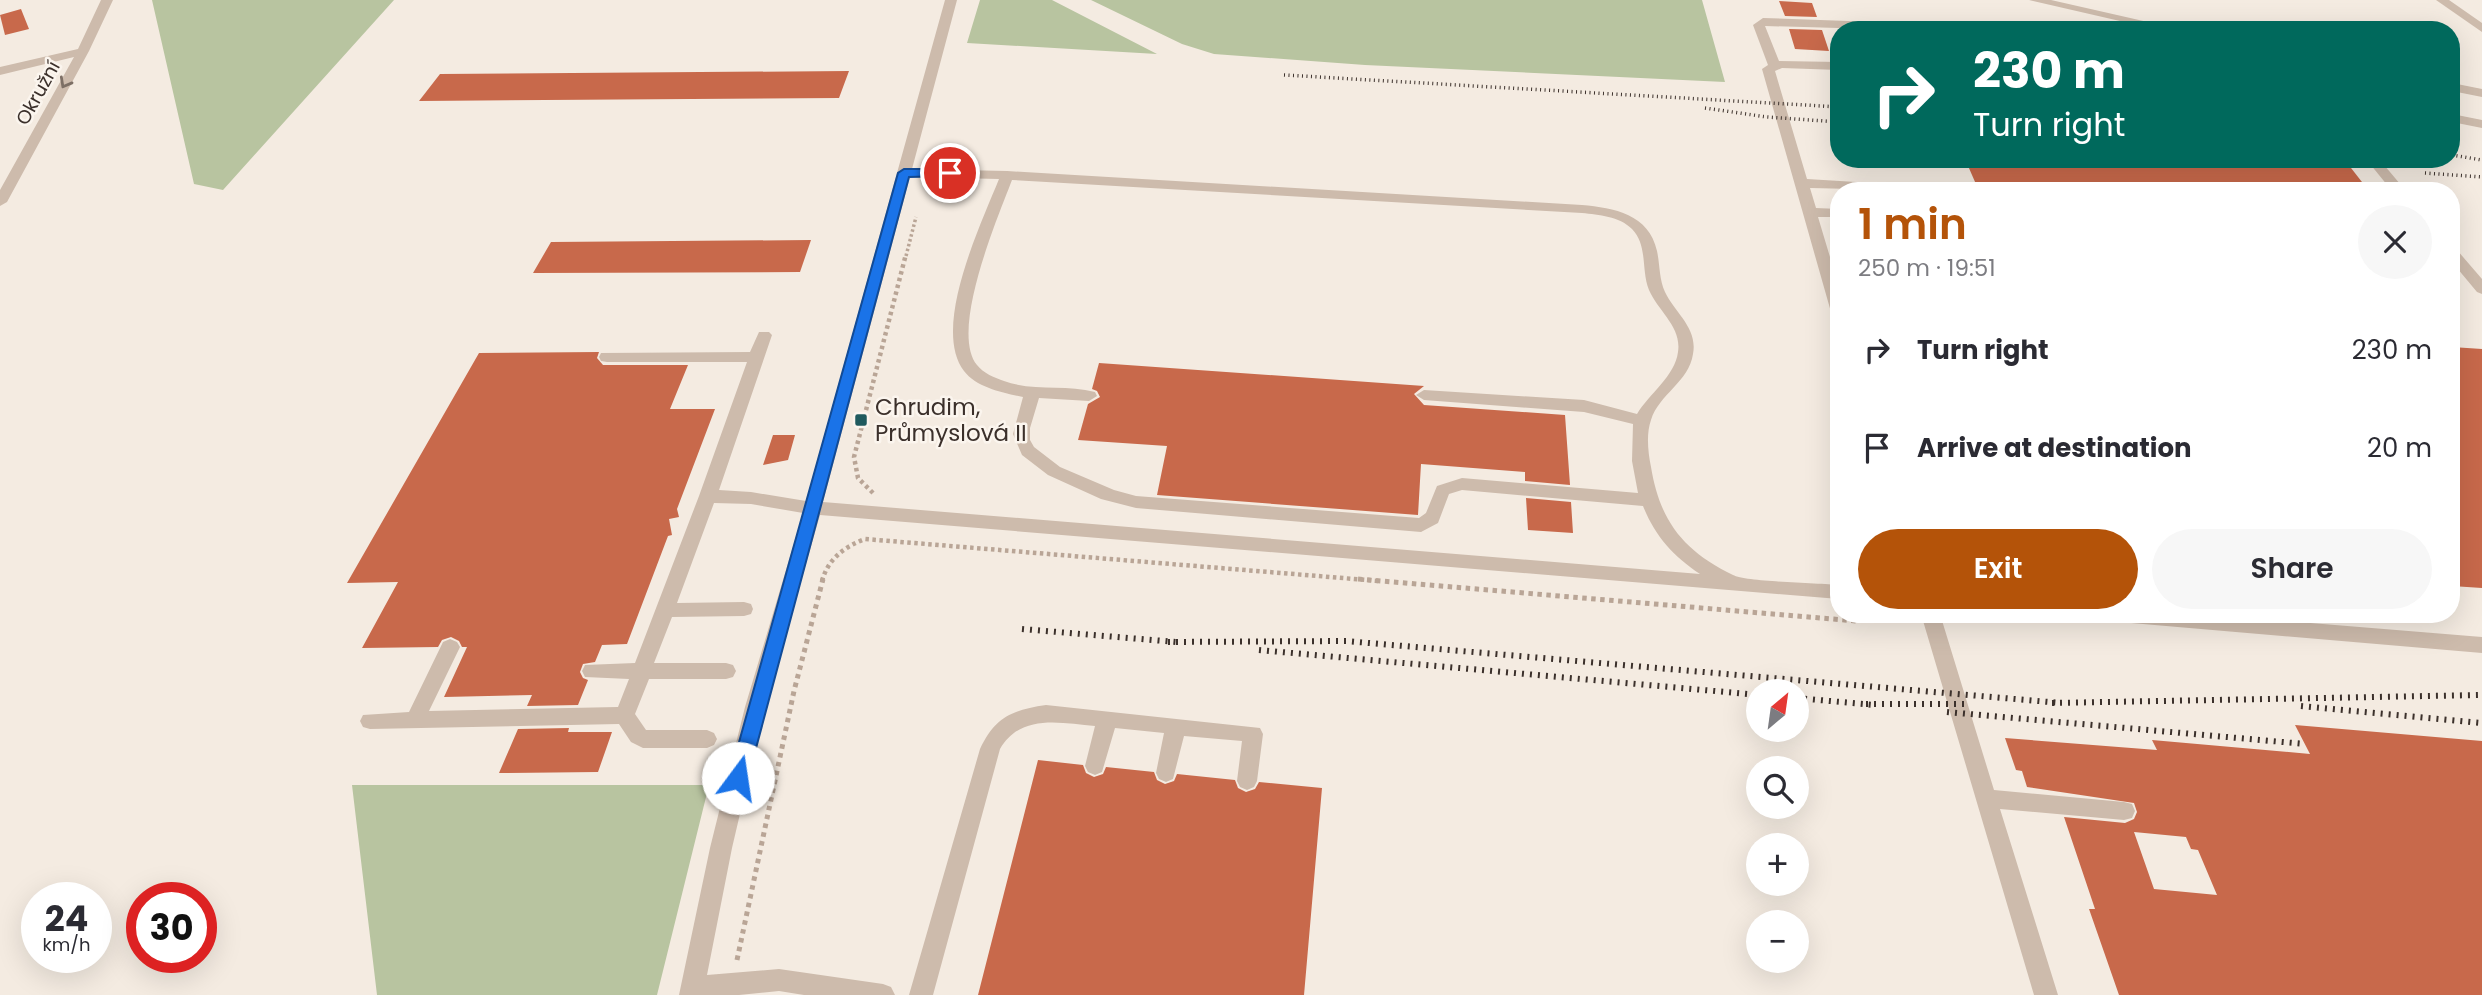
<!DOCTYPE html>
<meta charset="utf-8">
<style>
body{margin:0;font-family:Poppins,sans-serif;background:#f7f7f7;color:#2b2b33;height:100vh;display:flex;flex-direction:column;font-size:26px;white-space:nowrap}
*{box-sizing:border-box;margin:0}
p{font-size:23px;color:#7c7c81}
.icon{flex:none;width:38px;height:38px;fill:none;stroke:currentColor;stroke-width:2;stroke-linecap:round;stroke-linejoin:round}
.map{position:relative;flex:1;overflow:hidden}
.details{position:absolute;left:1830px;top:182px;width:630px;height:441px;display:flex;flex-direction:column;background:#fff;border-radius:28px;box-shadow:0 7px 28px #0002}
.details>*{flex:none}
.top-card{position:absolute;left:1830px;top:21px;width:630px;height:147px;border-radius:28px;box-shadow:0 7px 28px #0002;background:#00695c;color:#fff;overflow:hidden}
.needle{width:46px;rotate:29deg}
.controls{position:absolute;left:1746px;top:679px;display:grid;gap:14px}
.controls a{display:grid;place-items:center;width:63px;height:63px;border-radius:50%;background:#fff;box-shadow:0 7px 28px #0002;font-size:35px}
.speed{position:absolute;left:21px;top:882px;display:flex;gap:14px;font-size:35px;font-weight:700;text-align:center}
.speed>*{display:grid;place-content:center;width:91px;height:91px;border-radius:50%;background:#fff;box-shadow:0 7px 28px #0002;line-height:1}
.speed small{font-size:18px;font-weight:400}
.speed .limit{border:10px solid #d22;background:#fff;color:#111}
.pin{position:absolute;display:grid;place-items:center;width:60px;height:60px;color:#fff;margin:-30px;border:4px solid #fff;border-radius:50%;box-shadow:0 2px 7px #0007}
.me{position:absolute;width:77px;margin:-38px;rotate:14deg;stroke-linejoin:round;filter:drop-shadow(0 0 5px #0008)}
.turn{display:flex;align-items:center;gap:24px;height:147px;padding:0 28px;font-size:32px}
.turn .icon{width:91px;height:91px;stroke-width:2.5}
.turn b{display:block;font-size:49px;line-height:60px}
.round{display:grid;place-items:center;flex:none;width:74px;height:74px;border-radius:37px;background:#f7f7f7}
.summary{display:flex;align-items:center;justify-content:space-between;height:119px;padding:0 28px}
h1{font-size:42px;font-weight:600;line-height:52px;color:#b45309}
.action{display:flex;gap:14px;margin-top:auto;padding:14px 28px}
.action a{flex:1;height:80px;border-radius:42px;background:#b45309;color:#fff;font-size:28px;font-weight:600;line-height:80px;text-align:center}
.action a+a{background:#f7f7f7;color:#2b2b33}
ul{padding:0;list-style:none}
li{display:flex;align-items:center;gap:21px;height:98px;padding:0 28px}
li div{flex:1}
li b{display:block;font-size:26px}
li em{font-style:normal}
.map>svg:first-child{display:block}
.green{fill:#b8c4a0}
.building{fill:#c8694b;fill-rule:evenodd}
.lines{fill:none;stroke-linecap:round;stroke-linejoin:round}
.path-far2{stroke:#b9a596;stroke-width:3.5;stroke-dasharray:2.5 2.5;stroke-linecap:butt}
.path-far1{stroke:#b9a596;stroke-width:4.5;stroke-dasharray:3.5 3.5;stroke-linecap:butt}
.path{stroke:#b9a596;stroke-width:5;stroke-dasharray:4.5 4.5;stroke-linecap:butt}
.minor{fill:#cdbbac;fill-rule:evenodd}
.rail-far1{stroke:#3b302b;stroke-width:3.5;stroke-dasharray:1 3.5;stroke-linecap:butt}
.rail{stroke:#3b302b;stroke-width:6;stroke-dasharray:2 6;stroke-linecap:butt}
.oneway{stroke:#7d6f65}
.route{fill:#1a73e8;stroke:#114b97;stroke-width:2}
.poi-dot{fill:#1f5a5e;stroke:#fbf5ee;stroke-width:2.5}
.labels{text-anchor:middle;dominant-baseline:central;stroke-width:5;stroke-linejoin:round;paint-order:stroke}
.far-street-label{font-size:19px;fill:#3b302b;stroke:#fbf5ee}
.poi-label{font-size:23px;fill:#3b302b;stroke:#fbf5ee;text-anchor:start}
</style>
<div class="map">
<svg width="2482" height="995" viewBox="0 0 2482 995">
<rect width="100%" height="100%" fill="#f4ebe1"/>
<path class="green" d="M152,0H394L223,190L194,184Z
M980,0H1052L1157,54L967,43Z
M1091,0H1702L1725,82L1365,65L1214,54L1182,44Z
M352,785H709L657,995H377Z"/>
<path class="building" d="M1779,1L1812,3L1817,17L1785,16Z
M21,9L29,29L5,35L0,15Z
M1789,29L1822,30L1829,51L1795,49Z
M849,71L839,98L419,101L440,74Z
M1965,159H2344L2369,191H1979Z
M811,240L800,272L533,273L551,242Z
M2452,347L2482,349V588L2452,586Z
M599,352L597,358L603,365H688L670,409H715L677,509L679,517L669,519L672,535L668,536L627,644L602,645L595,662L583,664L580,672L583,678L588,680L578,705L527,706L532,695L444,697L467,647H462L459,641L451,637L442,640L438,647L362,648L398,582L347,583L479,353Z
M1099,363L1424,386L1414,394L1424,405L1565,415L1570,485L1525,481V472L1421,464L1418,515L1157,495L1167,446L1078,440L1088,404L1100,397L1097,391L1092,389Z
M773,435H795L788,460L763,465Z
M1526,498L1571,502L1573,533L1528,530Z
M2295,725L2482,741V995H2119L2089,909H2095L2064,817L2125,823L2134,819L2137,812L2134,803L2027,787L2022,771L2016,770L2005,738L2157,750L2152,740L2310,754ZM2134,832L2186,837L2191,849L2198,850L2217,895L2154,889Z
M569,728L568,732H612L598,772L499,773L518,729Z
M1038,760L1083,765L1086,773L1094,777L1103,774L1106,767L1154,772L1157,780L1165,784L1174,781L1177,774L1235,780L1238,788L1246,792L1255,789L1259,782L1322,788L1304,995H978Z"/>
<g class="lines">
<path class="path-far2" d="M906,256L916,217"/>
<path class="path-far1" d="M873,493L858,478L854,457L906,254
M822,581C828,559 844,547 865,539L1379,581"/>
<path class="path" d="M1358,579L1856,621L1865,614
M737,960L794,691L823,579"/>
<path class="minor" d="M101,0H113L89,51L7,202L0,206V190L74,57L0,75V67L78,49Z
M945,0H957L912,169L1007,171L1582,205C1614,208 1649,214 1657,251C1660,265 1659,279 1665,292C1675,313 1698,328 1693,354C1689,382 1659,394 1651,420C1646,434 1648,452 1651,467C1660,522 1684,551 1733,575C1746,582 1820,583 1839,585V599L820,515L765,707L732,848L707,975L779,969L883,984L891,987L895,995H804L779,991L739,995H679L710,848L745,707L803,513L751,504L714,503L677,603L744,602L751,604L753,609L751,614L744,616L672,617L654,663H726L733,665L736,671L733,677L726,679H649L635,714L646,730H707L714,733L717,739L714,745L707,748H643L631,742L619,724L370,729L363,727L360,721L363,715L409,712L443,642L450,639L457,642L460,647L429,711L618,707L629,679L585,677L582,671L585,665L635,663L699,496L747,362H607L601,361L599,357L601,353L750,352L759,332H769L772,335L719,490L751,492L806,501ZM910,177L999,179C981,224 931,328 964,371C977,388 1004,393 1023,397L1013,434L1022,455L1048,475L1101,499L1136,508L1421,532L1438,523L1449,494L1462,490L1643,506C1655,536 1673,556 1700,574L823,502ZM1012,180L1582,213C1599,215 1619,216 1632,229C1648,245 1641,271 1649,290C1658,311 1682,327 1678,352C1675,376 1649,394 1637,414L1584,400L1424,390L1416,395L1424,400L1584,412L1633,424L1632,461L1638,493L1462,478L1437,486L1426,513L1419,518L1136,496L1114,490L1060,467L1034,447L1030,440V428L1039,398L1089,401L1097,396L1095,392C1065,384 1034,392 1004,381C995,378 983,373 977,365C949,331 998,217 1012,180Z
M2029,0H2051L2183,30H2159Z
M2436,0H2449L2482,23V32Z
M1763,18L1904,23L1910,27L1907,30L1765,26L1779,61L1839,62V70L1782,68L1775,71L1807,179L1938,187L1945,191L1810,188L1816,208L1839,209V217H1818L1839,287V317L1831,312L1762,69L1768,65L1753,25Z
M2452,83L2482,89V97L2452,91Z
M2452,114L2482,120V128L2452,122Z
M2366,159H2379L2406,191H2392Z
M2452,249L2457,250L2482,279V294L2477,292L2452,262Z
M1921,614H1940L1994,790L2124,802L2132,804L2135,811L2132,818L2124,820L2000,809L2058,995H2034Z
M2099,614H2201L2482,637V653L2108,621L2101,619Z
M1046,705L1260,728L1263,734L1257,781L1254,787L1247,790L1240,787L1237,781L1242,741L1184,736L1173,779L1166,782L1159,779L1156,773L1164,733L1115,728L1102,772L1095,775L1088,772L1085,766L1095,726C1061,723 1021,713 1000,749L933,995H909L980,749C995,717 1012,710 1046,705Z"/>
<path class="rail-far1" d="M1284,75L1839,107
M1705,108L1767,117L1839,122
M2452,155L2482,160
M2425,173L2482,177"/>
<path class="rail" d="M1022,629L1176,642
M1168,642L1346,641L2061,703
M1259,650L1759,695
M1797,698L1874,705
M2052,703L2482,695
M1866,704H1964
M2301,706L2482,723
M1947,712L2305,744"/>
</g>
<defs><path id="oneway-chevron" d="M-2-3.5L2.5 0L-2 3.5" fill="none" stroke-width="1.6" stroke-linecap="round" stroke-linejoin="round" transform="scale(1.75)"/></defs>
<use class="oneway" href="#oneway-chevron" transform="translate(65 83) rotate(119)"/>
<path class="route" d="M904,169H950L956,173L950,176L909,177L748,778L745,784L738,786L731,784L729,778L898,173Z"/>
<rect class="poi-dot" x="854" y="413" width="14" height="14" rx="3.5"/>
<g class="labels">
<g class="far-street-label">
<text transform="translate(38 93) rotate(-61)">Okružní</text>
</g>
<g class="poi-label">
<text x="875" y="407">Chrudim,<tspan x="875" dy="26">Průmyslová II</tspan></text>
</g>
</g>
</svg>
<div class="controls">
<a><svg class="needle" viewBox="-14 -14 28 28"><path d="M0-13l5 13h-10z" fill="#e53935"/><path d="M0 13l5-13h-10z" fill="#7c7c81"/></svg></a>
<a><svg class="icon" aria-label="search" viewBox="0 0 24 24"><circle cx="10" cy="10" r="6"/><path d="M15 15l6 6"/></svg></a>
<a>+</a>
<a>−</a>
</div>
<div class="speed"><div>24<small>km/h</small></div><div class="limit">30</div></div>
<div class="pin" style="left:950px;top:173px;background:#d93025"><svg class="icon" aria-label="arrive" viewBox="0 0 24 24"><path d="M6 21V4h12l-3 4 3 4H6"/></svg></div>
<svg class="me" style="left:738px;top:778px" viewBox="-20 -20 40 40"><circle r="19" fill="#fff"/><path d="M0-13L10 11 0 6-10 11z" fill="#1a73e8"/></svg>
<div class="top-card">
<div class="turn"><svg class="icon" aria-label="right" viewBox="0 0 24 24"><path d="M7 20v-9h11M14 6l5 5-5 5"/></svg><div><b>230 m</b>Turn right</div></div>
</div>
<section class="details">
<div class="summary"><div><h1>1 min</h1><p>250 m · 19:51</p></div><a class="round"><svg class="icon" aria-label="close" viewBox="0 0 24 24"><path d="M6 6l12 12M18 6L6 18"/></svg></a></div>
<ul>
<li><svg class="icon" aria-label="right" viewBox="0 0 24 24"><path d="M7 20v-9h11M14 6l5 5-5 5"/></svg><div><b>Turn right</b></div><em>230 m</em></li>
<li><svg class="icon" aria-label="arrive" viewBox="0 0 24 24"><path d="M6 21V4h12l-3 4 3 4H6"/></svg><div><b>Arrive at destination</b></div><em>20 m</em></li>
</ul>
<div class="action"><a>Exit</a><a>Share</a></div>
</section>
</div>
